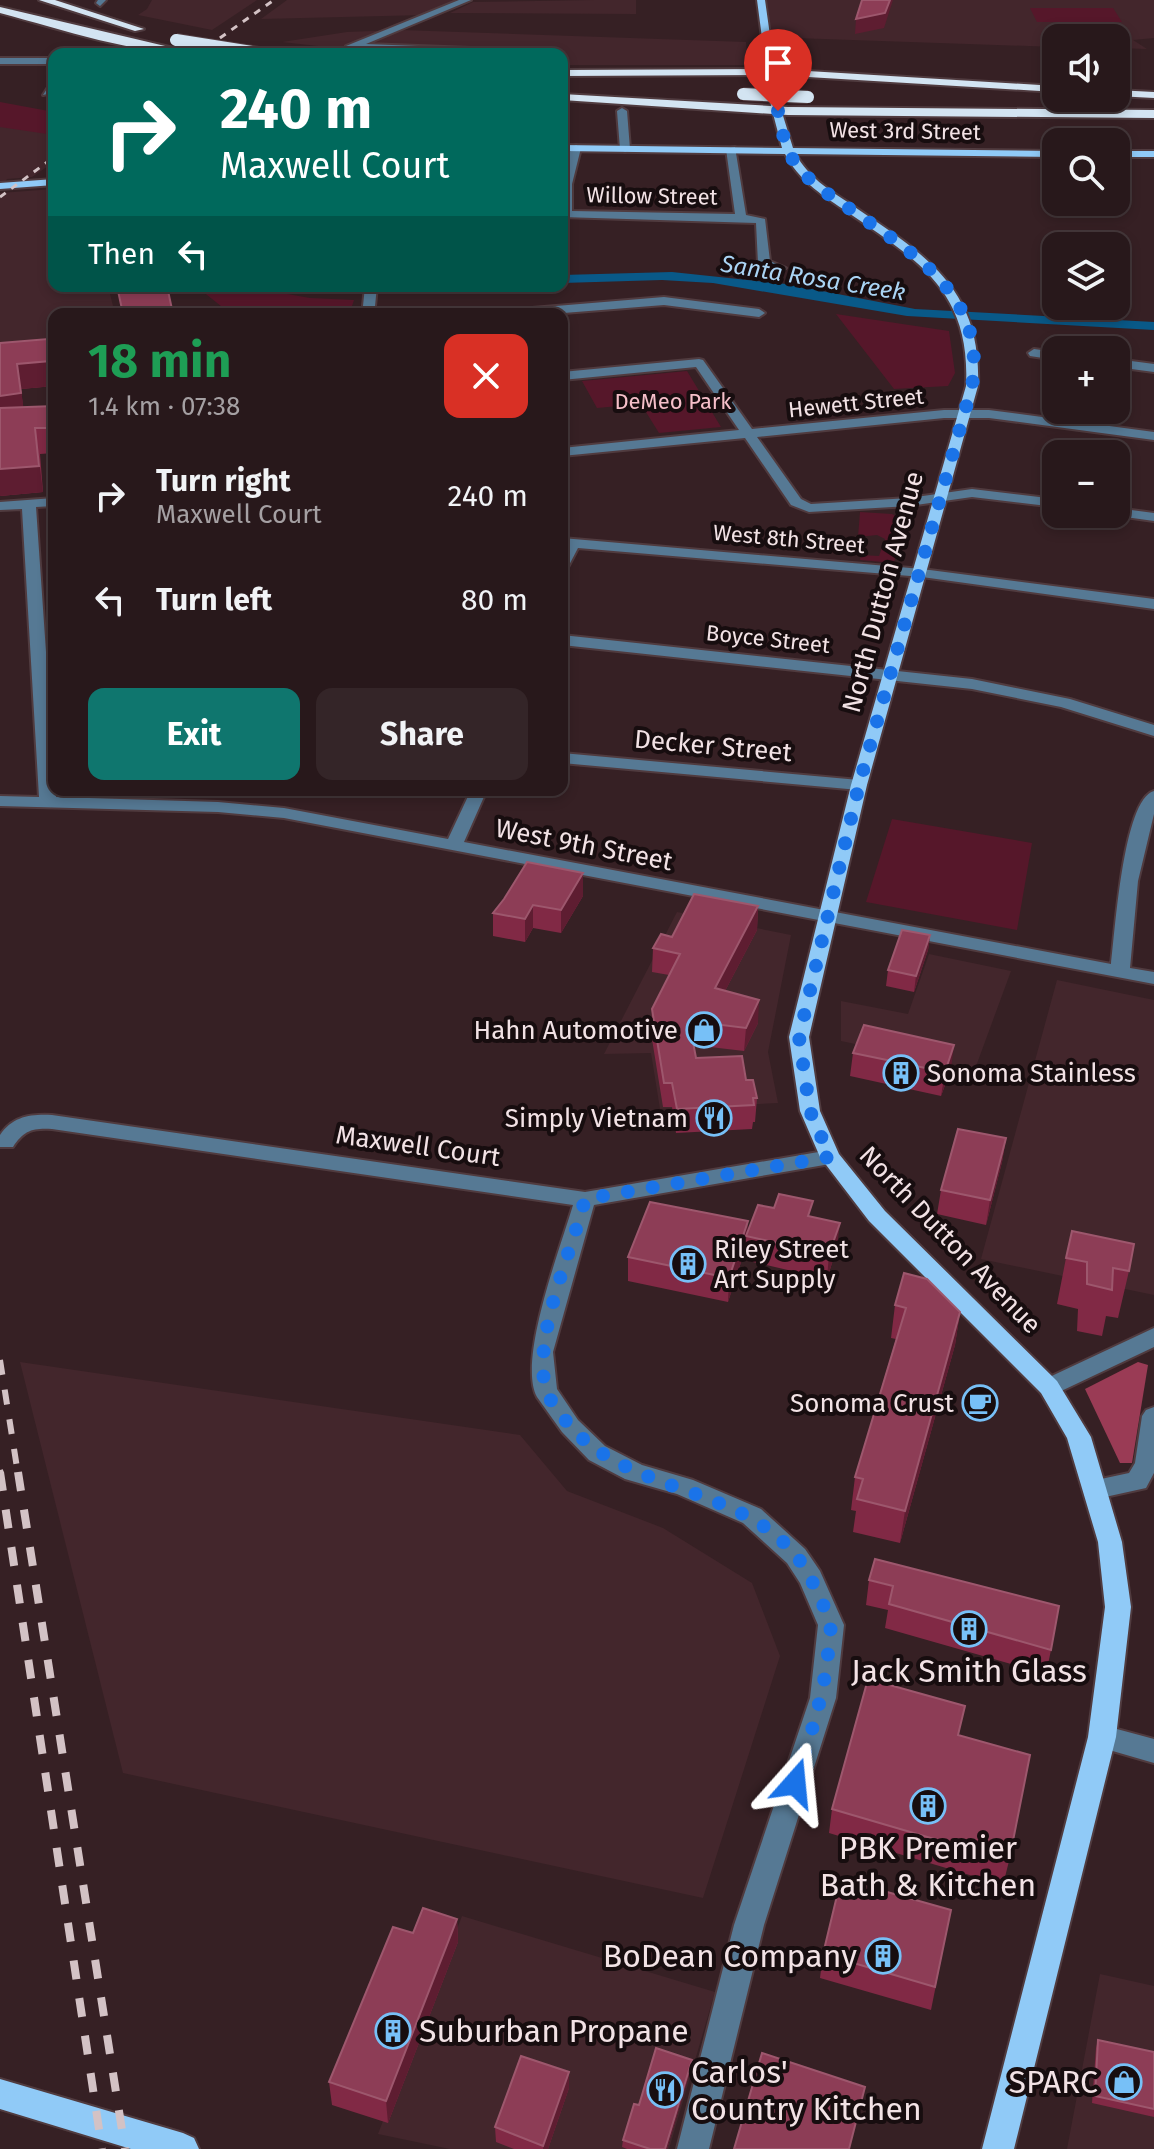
<!DOCTYPE html>
<meta charset="utf-8">
<style>
body{margin:0;font-family:"Fira Sans",sans-serif;background:#342528;color:#f1f3f6;height:100vh;display:flex;flex-direction:column;font-size:30px;white-space:nowrap}
*{box-sizing:border-box;margin:0}
p{font-size:26px;color:#a5a0a3}
.icon{flex:none;width:44px;height:44px;fill:none;stroke:currentColor;stroke-width:2;stroke-linecap:round;stroke-linejoin:round}
.map{position:relative;flex:1;overflow:hidden}
.sheet{position:absolute;left:48px;top:308px;width:520px;height:488px;display:flex;flex-direction:column;background:#28181b;border-radius:16px;box-shadow:0 4px 12px #0003,0 0 0 2px #44373a}
.sheet>*{flex:none}
.guide{position:absolute;left:48px;top:48px;width:520px;height:244px;border-radius:16px;box-shadow:0 4px 12px #0003,0 0 0 2px #44373a;background:#00695c;color:#fff;overflow:hidden}
.controls{position:absolute;left:1042px;top:24px;display:grid;gap:16px}
.controls a{display:grid;place-items:center;width:88px;height:88px;border-radius:16px;background:#28181b;box-shadow:0 4px 12px #0003,0 0 0 2px #44373a;font-size:40px}
.pin{position:absolute;display:grid;place-items:center;width:68px;height:68px;color:#fff;margin:-82px -34px;border-radius:50% 50% 50% 0;rotate:-45deg;box-shadow:0 0 8px #0007}
.pin .icon{rotate:45deg}
.me{position:absolute;width:88px;margin:-44px;rotate:18deg;stroke-linejoin:round;filter:drop-shadow(0 0 6px #0008)}
.turn{display:flex;align-items:center;gap:28px;height:168px;padding:0 40px;font-size:36px}
.turn .icon{width:104px;height:104px;stroke-width:2.5}
.turn b{display:block;font-size:56px;line-height:68px}
.then{display:flex;align-items:center;height:76px;padding:0 40px;background:#0003;gap:16px;font-size:30px}
.round{display:grid;place-items:center;flex:none;width:84px;height:84px;border-radius:16px;background:#342528}
.summary{display:flex;align-items:center;justify-content:space-between;height:136px;padding:0 40px}
h1{font-size:48px;font-weight:700;line-height:60px;color:#1e9e55}
.action{display:flex;gap:16px;margin-top:auto;padding:16px 40px}
.action a{flex:1;height:92px;border-radius:16px;background:#0f766e;color:#fff;font-size:32px;font-weight:700;line-height:92px;text-align:center}
.action a+a{background:#342528;color:#f1f3f6}
ul{padding:0;list-style:none}
li{display:flex;align-items:center;gap:24px;height:104px;padding:0 40px}
li div{flex:1}
li b{display:block;font-size:30px}
li em{font-style:normal}
.map>svg:first-child{display:block}
.built{fill:#43262c}
.green{fill:#56172a}
.forest{fill:#9a3b55}
.water{fill:#095988}
.lines{fill:none;stroke-linecap:round;stroke-linejoin:round}
.minor-casing{stroke:#503b3f;stroke-width:4}
.major-casing{stroke:#503b3f;stroke-width:4}
.highway-casing{stroke:#503b3f;stroke-width:4}
.minor{fill:#567994;fill-rule:evenodd}
.major{fill:#90caf7;fill-rule:evenodd}
.highway{fill:#d3e4f2;fill-rule:evenodd}
.rail-far2{stroke:#d3c2c5;stroke-width:3;stroke-dasharray:7 7;stroke-linecap:butt}
.rail-far1{stroke:#d3c2c5;stroke-width:6;stroke-dasharray:15 15;stroke-linecap:butt}
.rail{stroke:#d3c2c5;stroke-width:8;stroke-dasharray:19 19;stroke-linecap:butt}
.highway-bridge-casing{stroke:#503b3f;stroke-width:14;stroke-linecap:butt}
.highway-bridge{stroke:#d3e4f2;stroke-width:12}
.wall{fill:#812945}
.shaded-wall{fill:#5e1d31}
.building{fill:#8d3d56;stroke:#9d576d;stroke-width:2}
.route{stroke:#1a73e8;stroke-width:14;stroke-dasharray:0 25.2}
.labels{text-anchor:middle;dominant-baseline:central;stroke-width:8;stroke-linejoin:round;paint-order:stroke}
.far-street-label{font-size:22px;fill:#f2e2e5;stroke:#170d0f}
.far-park-label{font-size:22px;fill:#f5bfc9;stroke:#170d0f}
.far-water-label{font-size:24px;font-style:italic;fill:#aad4f4;stroke:#170d0f}
.street-label{font-size:26px;fill:#f2e2e5;stroke:#170d0f}
.poi-label{font-size:26px;fill:#f2e2e5;stroke:#170d0f;text-anchor:end}
.near-poi-label{font-size:32px;fill:#f2e2e5;stroke:#170d0f}
</style>
<div class="map">
<svg width="1154" height="2149" viewBox="0 0 1154 2149">
<rect width="100%" height="100%" fill="#362024"/>
<path class="built" d="M152,0H257L212,30L138,15L147,9Z
M287,0H458L425,15L261,19Z
M594,0H636V14L450,13L473,2Z
M763,0H1154V38L1133,40L1147,49L1116,48V38H1056V47L766,37Z
M401,30L746,42L748,65H562V54H390L282,42L347,32Z
M0,113L54,120V162L32,177L7,179L0,188Z
M54,189V286H108L115,314H54V346L0,351V193Z
M677,912L791,935L768,1052L778,1103L660,1109L651,1053L604,1054Z
M929,954L1011,971L975,1069L841,1041V1001L908,1014Z
M1057,980L1154,1000V1295L981,1259Z
M20,1362L520,1435L567,1491L663,1528L752,1583L780,1656L703,1898L123,1773Z
M462,1916L715,1992L669,2149H450L378,2134Z
M1100,1974L1154,1986V2149H1067Z"/>
<path class="green" d="M1030,8H1113L1122,22H1037Z
M0,102L54,112V135L0,127Z
M185,286H243L310,298L354,300L352,306L324,309V314H231L197,287Z
M836,314L949,331L955,373L948,386L894,389Z
M687,371L721,427L659,433L641,404L597,408L582,381Z
M860,512L892,514L903,520L894,563L860,560L861,555L879,556L885,539L877,535L858,537Z
M892,819L1032,843L1017,930L866,902Z"/>
<path class="forest" d="M1138,1362L1148,1365L1132,1463H1120L1085,1389Z"/>
<path class="water" d="M672,272L786,284L915,309L1154,322V330L907,316L713,283L662,280L562,283V275Z"/>
<g class="lines">
<defs>
<path id="minor" d="M98,0H106L100,6L96,3Z
M459,0H471L366,44L525,50L529,54L351,49L346,46Z
M72,50L76,54H66Z
M0,58H54V64H0Z
M54,78L51,93L43,95Z
M622,108L627,111L630,149L625,152L620,149L617,111Z
M576,145L581,148L572,184V211L735,214L726,149L735,147L746,215L765,219L770,261L786,268L780,271L758,263L756,223L562,217V183L571,148Z
M365,286H377L375,306L378,314H366L363,306Z
M664,297L759,309L765,313L759,317L664,305L551,314H502L508,310Z
M54,348V356L0,361V353Z
M1034,349L1056,352V360L1030,356L1028,353Z
M699,359L703,360L752,429L944,410H989L1154,432V440L989,418H944L757,437L801,499L811,504L909,498L972,489L1056,499V507L972,497L909,506L809,512L791,505L745,438L562,456V448L739,430L696,367L562,380V372Z
M1116,359L1154,364V372L1116,367Z
M54,498V506L36,507L56,797L218,802L284,808L448,839L471,790H487L464,842L1111,964C1115,934 1123,799 1154,791V814L1138,881L1130,968L1154,972V984L284,818L218,812L0,806V796L39,797L22,509L0,510V502Z
M1116,508L1154,513V521L1111,515L1116,514Z
M562,538L922,569L1154,599V609L922,577L578,548L567,569L562,570Z
M562,635L972,679L1070,699L1154,725V736L1061,707L972,689L562,645Z
M562,753L859,780L867,785L859,790L562,763Z
M52,1115L585,1192L830,1150L837,1152L840,1157L830,1164L594,1205L553,1352L557,1389L578,1420L605,1446L642,1465L693,1480L761,1509L805,1549L820,1571L844,1625L836,1698L764,1925L709,2149H677L734,1925L810,1698L818,1625L800,1583L787,1563L743,1523L677,1494L625,1479L589,1460L562,1432L537,1397C517,1361 561,1246 573,1205L52,1129C33,1128 24,1130 13,1147H0V1135C13,1116 31,1114 52,1115Z
M1154,1328V1347L1057,1393L1049,1396L1041,1393L1037,1387L1041,1381Z
M1154,1407V1473L1146,1488L1096,1499L1087,1496L1084,1489L1087,1482L1129,1473L1135,1463L1142,1416L1146,1410Z
M1102,1725L1154,1739V1763L1092,1745L1088,1737L1092,1729Z"/>
<path id="major" d="M757,0H765L780,106L793,148L1056,151V157L796,154C807,176 829,190 849,203C923,254 982,286 978,386L867,785L809,1037L820,1111L839,1154L885,1211L1057,1381L1091,1437L1122,1542L1131,1607L1116,1737L1014,2149H982L1088,1737L1105,1607L1098,1542L1067,1438L1041,1393L869,1221L820,1157L800,1111L789,1037L851,785L966,386C971,288 915,259 843,209C820,194 798,179 785,154L562,151V145L782,148L771,106Z
M1116,151H1154V157H1116Z
M54,179V185L0,189V183Z
M0,2079L183,2133L194,2138L199,2149H131L0,2109Z"/>
<path id="highway" d="M39,0H55L144,29L135,31Z
M0,7L199,54C133,54 64,30 0,13Z
M775,69L1056,86V92L775,75L562,76V70Z
M1116,90L1154,92V98L1116,96Z
M562,94L788,107L1154,110V118L788,115L562,100Z"/>
</defs>
<use href="#minor" class="minor-casing"/>
<use href="#major" class="major-casing"/>
<use href="#highway" class="highway-casing"/>
<use href="#minor" class="minor"/>
<use href="#major" class="major"/>
<use href="#highway" class="highway"/>
<path class="rail-far2" d="M197,54L274,0
M0,197L54,157"/>
<path class="rail-far1" d="M0,1360L18,1474
M0,1470L1,1474"/>
<path class="rail" d="M0,1472L102,2149
M18,1472L125,2149"/>
<defs>
<path id="highway-bridge" d="M176,40L258,53
M743,94L808,97"/>
</defs>
<use href="#highway-bridge" class="highway-bridge-casing"/>
<use href="#highway-bridge" class="highway-bridge"/>
</g>
<path class="wall" d="M0,343L51,364L54,386L21,389L23,407L54,406V453L40,454L43,492L0,496Z
M583,896L561,933L533,928L525,942L493,936V913Z
M758,906L757,930L725,991L758,1023L744,1051L693,1045L696,1058L746,1080L757,1098L755,1122H753L752,1129L676,1133L672,1107H663L651,1033L652,1009L669,975L652,972L653,948L672,937Z
M930,935L928,950L914,992L886,986L888,970Z
M853,1053L951,1069L941,1096L850,1076Z
M1006,1138L1002,1162L986,1225L937,1214L941,1190Z
M774,1208L812,1217L837,1247L827,1279L744,1260L745,1250L728,1302L628,1281V1257L748,1221L747,1232Z
M1066,1258L1129,1271L1118,1318L1106,1316L1102,1336L1077,1331L1078,1309L1057,1304Z
M895,1305L960,1312L955,1345L900,1543L853,1532L856,1511L851,1510L855,1477L896,1339L891,1338Z
M875,1559L1051,1650L1046,1674L885,1628L888,1610L866,1605L869,1580Z
M959,1735L1009,1861L1003,1885L829,1833L832,1809Z
M951,1910L931,2010L820,1978L823,1954Z
M457,1919L458,1942L388,2123L332,2105L329,2082Z
M1098,2040L1154,2052V2117L1092,2103L1096,2048Z
M692,2060L691,2068L667,2149H627L622,2147L623,2140L639,2105Z
M569,2088L548,2149H514L496,2142L495,2127Z"/>
<path class="shaded-wall" d="M890,0H893L884,28L855,34L856,19Z
M48,339L54,386L21,389L25,419L0,422V396L17,364Z
M35,428L43,492L0,496V469Z
M583,873V896L561,933V910Z
M533,905V928L525,942V919Z
M758,906L757,930L714,1012L715,988Z
M930,935L928,950L914,992L916,976Z
M759,1000L758,1023L744,1051L746,1028Z
M954,1045L951,1069L941,1096L945,1072Z
M1006,1138L1002,1162L986,1225L990,1200Z
M748,1221L745,1250L728,1302L729,1278Z
M840,1223L837,1247L827,1279L829,1254Z
M960,1312L955,1345L900,1543L905,1511Z
M457,1919L458,1942L388,2123L386,2101Z
M692,2060L691,2068L667,2149H665Z
M569,2072V2088L548,2149H543V2146Z"/>
<path class="building" d="M862,0H890L885,13L856,19Z
M117,286H167L173,314H123Z
M48,339L50,361L17,364L21,393L0,396V343Z
M54,406V428H35L39,466L0,469V408Z
M527,862L583,873L561,910L533,905L525,919L493,913L504,899Z
M694,894L758,906L715,988L759,1000L746,1028L689,1021L696,1058L742,1056L746,1080H753L757,1098H753L754,1105L677,1109L672,1083H664L652,1009L680,954L653,948L661,934L672,937Z
M902,930L930,935L916,976L888,970Z
M864,1025L954,1045L945,1072L853,1053Z
M958,1129L1006,1138L990,1200L941,1190Z
M779,1194L813,1201L808,1216L840,1223L829,1254L746,1236L758,1205L774,1208Z
M650,1202L748,1221L729,1278L628,1257Z
M1072,1231L1134,1244L1129,1271L1113,1268L1112,1290L1087,1284V1262L1066,1258Z
M904,1273L927,1279L960,1312L905,1511L857,1499L863,1479L855,1477L906,1308L895,1305Z
M875,1559L1059,1606L1051,1650L889,1604L893,1586L869,1580Z
M868,1679L965,1706L958,1735L1030,1755L1009,1861L832,1809Z
M841,1879L951,1910L935,1987L823,1954Z
M423,1908L457,1919L386,2101L329,2082L393,1927L413,1933Z
M1098,2040L1154,2052V2109L1095,2096Z
M656,2048L692,2060L665,2149H650L623,2140L634,2104L639,2105Z
M762,2053L865,2087L849,2149H734Z
M521,2056L569,2072L543,2146L495,2127Z"/>
<g class="lines">
<path class="route" d="M778,111C781,126 784,144 792,158C804,179 828,194 847,207C912,253 987,294 972,386L859,785L799,1037L810,1111L830,1157L585,1199C571,1254 534,1332 545,1387C546,1396 555,1405 560,1413C624,1506 769,1476 816,1590C821,1601 828,1613 830,1624C832,1633 828,1645 828,1654C823,1700 809,1740 795,1783"/>
</g>
<defs>
<symbol id="shop-ring" viewBox="-11 -11 22 22"><circle r="9.5" fill="#170d0f" stroke="#77c0f7" stroke-width="1.5"/><path d="M-5-2.5h2.3a2.7 3.5 0 0 1 5.4 0H5L5.5 6h-11ZM-1.5-2.5h3a1.5 2.3 0 0 0-3 0Z" fill="#77c0f7"/></symbol>
<symbol id="building-ring" viewBox="-11 -11 22 22"><circle r="9.5" fill="#170d0f" stroke="#77c0f7" stroke-width="1.5"/><path d="M-4-6H4V6H1V3H-1V6H-4ZM-2.5-4.3h1.7v1.8h-1.7ZM.8-4.3h1.7v1.8H.8ZM-2.5-1h1.7V.8h-1.7ZM.8-1h1.7V.8H.8Z" fill="#77c0f7"/></symbol>
<symbol id="restaurant-ring" viewBox="-11 -11 22 22"><circle r="9.5" fill="#170d0f" stroke="#77c0f7" stroke-width="1.5"/><path d="M-5-6h1v4h1v-4h1v4h1v-4h1v5L-1.5 .5V6h-2V.5L-5-1ZM5-6V6H3V1.5H1.5Q1.5-4 5-6Z" fill="#77c0f7"/></symbol>
<symbol id="cafe-ring" viewBox="-11 -11 22 22"><circle r="9.5" fill="#170d0f" stroke="#77c0f7" stroke-width="1.5"/><path d="M-5.5-4.5H6V0H3Q3 3.5 0 3.5H-2.5Q-5.5 3.5-5.5 0ZM3-3.2v2h1.7v-2ZM-6 4.5H4V6H-6Z" fill="#77c0f7"/></symbol>
</defs>
<g fill-rule="evenodd">
<use href="#shop-ring" x="684" y="1010" width="40" height="40"/>
<use href="#building-ring" x="881" y="1053" width="40" height="40"/>
<use href="#restaurant-ring" x="694" y="1098" width="40" height="40"/>
<use href="#building-ring" x="668" y="1244" width="40" height="40"/>
<use href="#cafe-ring" x="960" y="1383" width="40" height="40"/>
<use href="#building-ring" x="949" y="1609" width="40" height="40"/>
<use href="#building-ring" x="908" y="1786" width="40" height="40"/>
<use href="#building-ring" x="863" y="1936" width="40" height="40"/>
<use href="#building-ring" x="373" y="2011" width="40" height="40"/>
<use href="#shop-ring" x="1104" y="2062" width="40" height="40"/>
<use href="#restaurant-ring" x="645" y="2070" width="40" height="40"/>
</g>
<g class="labels">
<g class="far-street-label">
<text transform="translate(905 131) rotate(1)">West 3rd Street</text>
<text transform="translate(652 196) rotate(1)">Willow Street</text>
<text transform="translate(856 403) rotate(-6)">Hewett Street</text>
<text transform="translate(789 539) rotate(5)">West 8th Street</text>
<text transform="translate(768 639) rotate(6)">Boyce Street</text>
</g>
<g class="far-park-label">
<text x="673" y="401">DeMeo Park</text>
</g>
<g class="far-water-label">
<text transform="translate(813 278) rotate(9)">Santa Rosa Creek</text>
</g>
<g class="street-label">
<text transform="translate(883 592) rotate(-75)">North Dutton Avenue</text>
<text transform="translate(713 746) rotate(5)">Decker Street</text>
<text transform="translate(584 845) rotate(11)">West 9th Street</text>
<text transform="translate(418 1146) rotate(8)">Maxwell Court</text>
<text transform="translate(950 1240) rotate(46)">North Dutton Avenue</text>
</g>
<g class="poi-label">
<text x="678" y="1030">Hahn Automotive</text>
<text x="927" y="1073" text-anchor="start">Sonoma Stainless</text>
<text x="688" y="1118">Simply Vietnam</text>
<text x="714" y="1249" text-anchor="start">Riley Street<tspan x="714" dy="30">Art Supply</tspan></text>
<text x="954" y="1403">Sonoma Crust</text>
</g>
<g class="near-poi-label">
<text x="969" y="1671">Jack Smith Glass</text>
<text x="928" y="1848">PBK Premier<tspan x="928" dy="37">Bath &amp; Kitchen</tspan></text>
<text x="857" y="1956" text-anchor="end">BoDean Company</text>
<text x="419" y="2031" text-anchor="start">Suburban Propane</text>
<text x="691" y="2072" text-anchor="start">Carlos'<tspan x="691" dy="37">Country Kitchen</tspan></text>
<text x="1098" y="2082" text-anchor="end">SPARC</text>
</g>
</g>
</svg>
<div class="controls">
<a><svg class="icon" aria-label="sound" viewBox="0 0 24 24"><path d="M4 9h4l5-4v14l-5-4H4zM17 9q2 3 0 6"/></svg></a>
<a><svg class="icon" aria-label="search" viewBox="0 0 24 24"><circle cx="10" cy="10" r="6"/><path d="M15 15l6 6"/></svg></a>
<a><svg class="icon" aria-label="layers" viewBox="0 0 24 24"><path d="M12 4l9 5-9 5-9-5zM3 14l9 5 9-5"/></svg></a>
<a>+</a>
<a>−</a>
</div>
<div class="pin" style="left:778px;top:111px;background:#d93025"><svg class="icon" aria-label="arrive" viewBox="0 0 24 24"><path d="M6 21V4h12l-3 4 3 4H6"/></svg></div>
<svg class="me" style="left:795px;top:1783px" viewBox="-20 -20 40 40"><path d="M0-17L14 15 0 8-14 15z" fill="#1a73e8" stroke="#fff" stroke-width="4"/></svg>
<div class="guide">
<div class="turn"><svg class="icon" aria-label="right" viewBox="0 0 24 24"><path d="M7 20v-9h11M14 6l5 5-5 5"/></svg><div><b>240 m</b>Maxwell Court</div></div>
<div class="then">Then<svg class="icon" aria-label="left" viewBox="0 0 24 24"><path d="M17 20v-9H6M10 6l-5 5 5 5"/></svg></div>
</div>
<section class="sheet">
<div class="summary"><div><h1>18 min</h1><p>1.4 km · 07:38</p></div><a class="round" style="background:#d93025;color:#fff"><svg class="icon" aria-label="close" viewBox="0 0 24 24"><path d="M6 6l12 12M18 6L6 18"/></svg></a></div>
<ul>
<li><svg class="icon" aria-label="right" viewBox="0 0 24 24"><path d="M7 20v-9h11M14 6l5 5-5 5"/></svg><div><b>Turn right</b><p>Maxwell Court</p></div><em>240 m</em></li>
<li><svg class="icon" aria-label="left" viewBox="0 0 24 24"><path d="M17 20v-9H6M10 6l-5 5 5 5"/></svg><div><b>Turn left</b></div><em>80 m</em></li>
</ul>
<div class="action"><a>Exit</a><a>Share</a></div>
</section>
</div>
